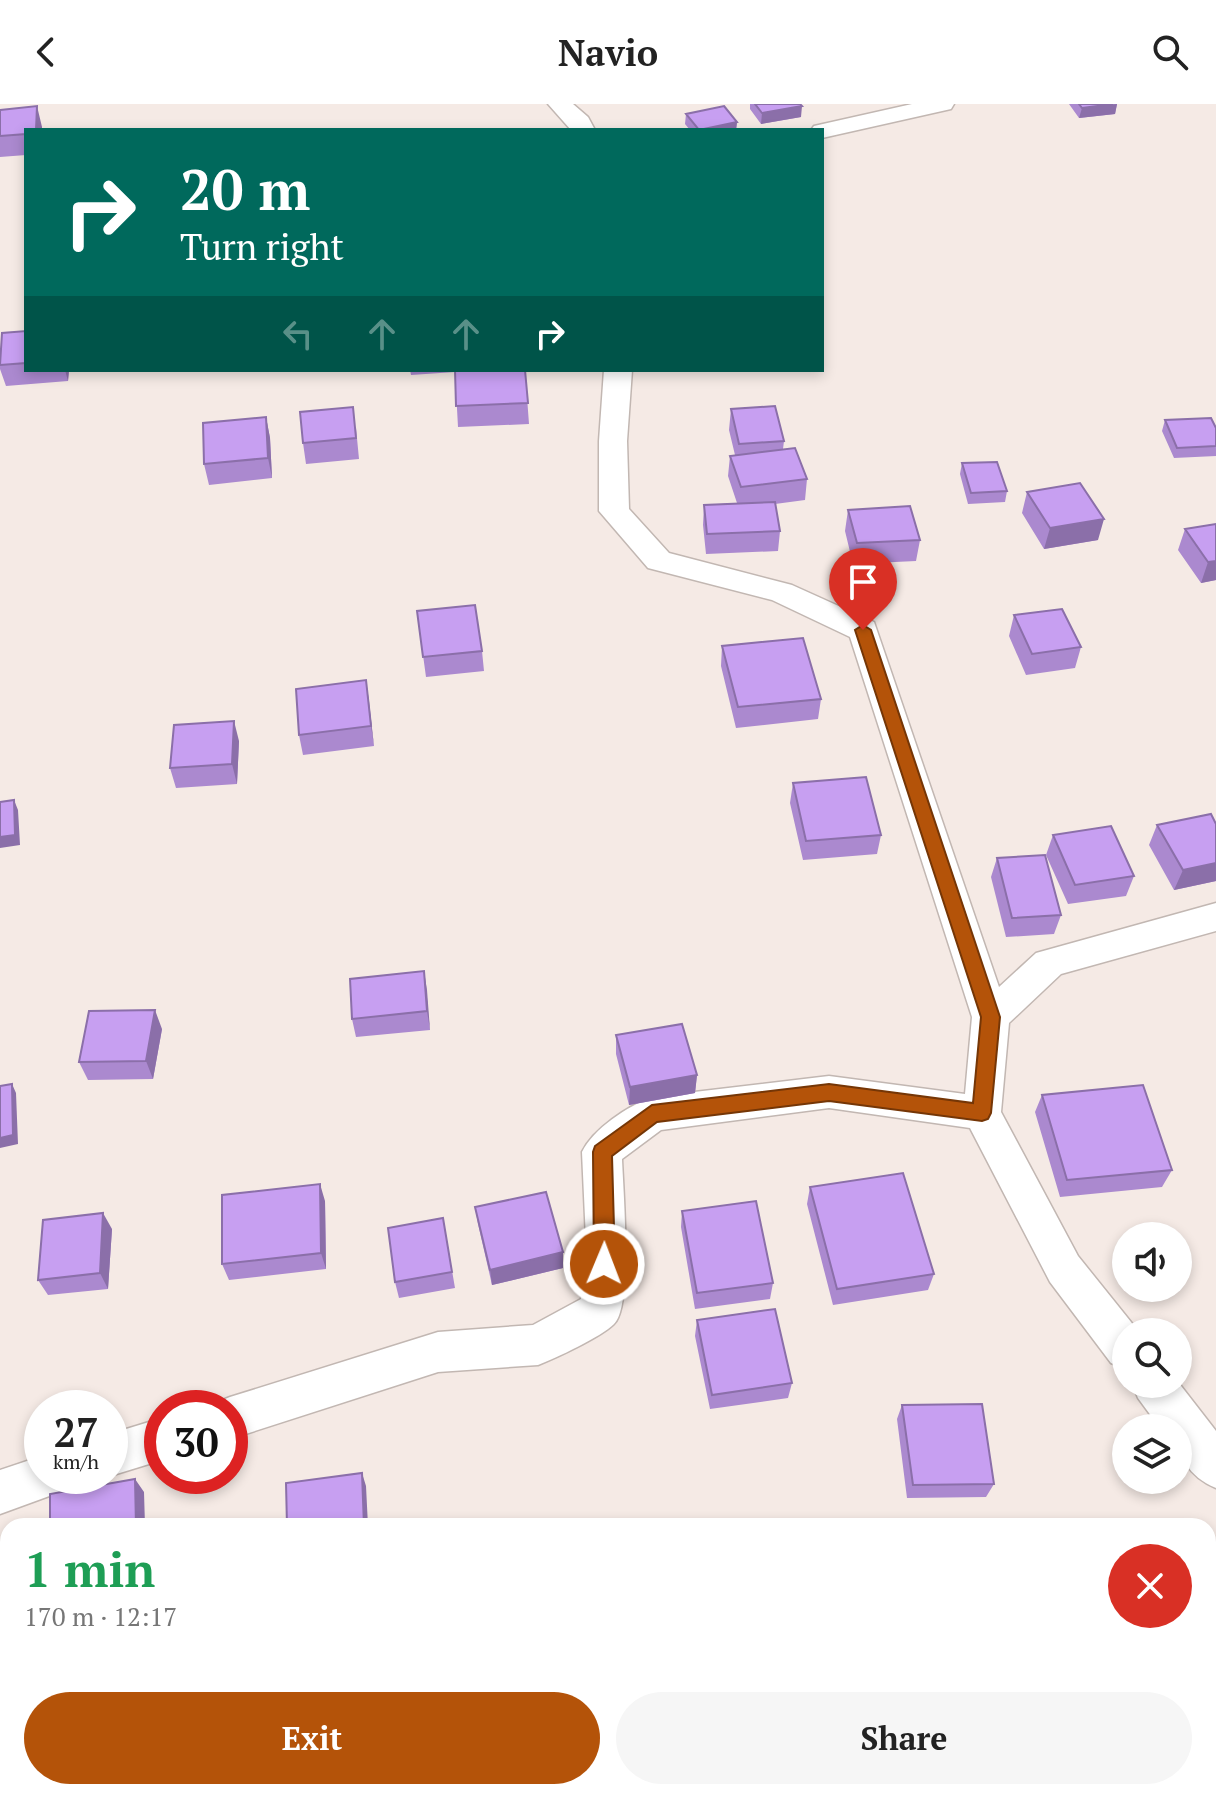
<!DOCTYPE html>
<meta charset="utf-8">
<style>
body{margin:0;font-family:"PT Serif",serif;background:#f6f6f6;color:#222;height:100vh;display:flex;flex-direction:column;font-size:30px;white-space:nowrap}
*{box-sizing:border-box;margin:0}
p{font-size:26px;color:#767676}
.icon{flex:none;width:44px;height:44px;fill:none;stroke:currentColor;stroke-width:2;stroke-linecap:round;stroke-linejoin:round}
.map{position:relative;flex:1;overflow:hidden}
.sheet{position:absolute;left:0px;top:1414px;width:1216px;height:282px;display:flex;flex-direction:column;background:#fff;border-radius:24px 24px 0 0;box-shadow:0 4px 12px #0003}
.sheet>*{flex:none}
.banner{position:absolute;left:24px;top:24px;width:800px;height:244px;border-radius:0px;box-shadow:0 4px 12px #0003;background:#00695c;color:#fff;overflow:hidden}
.tools{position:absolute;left:1112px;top:1118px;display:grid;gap:16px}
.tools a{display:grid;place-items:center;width:80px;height:80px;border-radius:50%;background:#fff;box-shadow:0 4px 12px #0003;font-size:40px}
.speed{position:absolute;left:24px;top:1286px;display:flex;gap:16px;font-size:40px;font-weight:700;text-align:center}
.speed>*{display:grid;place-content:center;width:104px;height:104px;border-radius:50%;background:#fff;box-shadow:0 4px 12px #0003;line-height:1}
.speed small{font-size:20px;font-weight:400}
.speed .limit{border:12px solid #d22;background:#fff;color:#111}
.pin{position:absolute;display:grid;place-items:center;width:68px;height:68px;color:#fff;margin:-82px -34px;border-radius:50% 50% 50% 0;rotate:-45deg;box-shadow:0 0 8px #0007}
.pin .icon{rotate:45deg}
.me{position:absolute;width:88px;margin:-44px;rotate:1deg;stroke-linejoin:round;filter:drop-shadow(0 0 6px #0008)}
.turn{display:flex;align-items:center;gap:28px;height:168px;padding:0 24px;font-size:36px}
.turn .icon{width:104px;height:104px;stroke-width:2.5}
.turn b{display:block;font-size:56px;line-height:68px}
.lanes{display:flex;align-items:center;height:76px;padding:0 24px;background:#0003;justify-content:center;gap:40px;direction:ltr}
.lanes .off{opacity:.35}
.round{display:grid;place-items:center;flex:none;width:84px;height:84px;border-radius:42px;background:#f6f6f6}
.overview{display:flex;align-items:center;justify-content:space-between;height:136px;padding:0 24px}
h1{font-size:48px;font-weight:700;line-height:60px;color:#1e9e55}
.primary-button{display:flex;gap:16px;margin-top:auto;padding:16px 24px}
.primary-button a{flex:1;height:92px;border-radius:48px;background:#b45309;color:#fff;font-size:32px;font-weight:700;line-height:92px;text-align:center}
.primary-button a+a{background:#f6f6f6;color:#222}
header{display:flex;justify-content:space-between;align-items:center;height:104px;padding:0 24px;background:#fff;font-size:36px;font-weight:700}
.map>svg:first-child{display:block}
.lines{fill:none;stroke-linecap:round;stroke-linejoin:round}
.minor-casing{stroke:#c2b7b2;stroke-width:3}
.minor{fill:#fff;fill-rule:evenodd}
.wall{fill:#ab89cf}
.shaded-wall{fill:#8b6fa9}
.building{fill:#c79ff1;stroke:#8b6fa9;stroke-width:2}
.route{fill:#b45309;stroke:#753606;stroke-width:2}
</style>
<header><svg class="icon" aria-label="back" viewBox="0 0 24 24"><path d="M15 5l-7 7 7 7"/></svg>Navio<svg class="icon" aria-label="search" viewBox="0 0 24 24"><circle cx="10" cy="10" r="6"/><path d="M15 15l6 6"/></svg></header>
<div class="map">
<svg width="1216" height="1695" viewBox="0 0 1216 1695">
<rect width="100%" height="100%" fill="#f5eae5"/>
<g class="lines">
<defs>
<path id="minor" d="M548,0H573L588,13L595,26H571Z
M912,0H954L951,5L822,34V26H811L814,22Z
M604,266H632L627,337L629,405L669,449L792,481L874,518L999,883L1036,849L1216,799V827L1061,870L1009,919L1001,1008L1078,1152L1139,1228H1126V1265L1111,1259L1050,1178L970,1024L829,1004L661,1026L622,1055C623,1084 633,1203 614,1220C601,1233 556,1254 538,1261L438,1268L230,1335V1304H213L215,1299L230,1293L438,1228L533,1221L581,1195L586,1136L582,1048C593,1025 628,1002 652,993L829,972L965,990L972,913L850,533L772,496L648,464L599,407V337Z
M1178,1278L1216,1327V1384C1188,1372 1178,1353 1178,1324H1160L1138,1294L1132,1280Z
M162,1314V1356L110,1372H109L110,1330Z
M42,1352V1372H69L63,1387L0,1410V1366Z
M0,1536L8,1539V1688H27L28,1695H0Z"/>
</defs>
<use href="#minor" class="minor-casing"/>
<use href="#minor" class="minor"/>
</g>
<path class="wall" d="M750,0H800L801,13L761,20L750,5Z
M1069,0H1117L1115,10L1079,14Z
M0,6L42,23L26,26V51L0,53Z
M686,10L737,18L736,26H690L685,20Z
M26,227V266H69L68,277L6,282L0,265V250Z
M410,266H525L529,320L458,323L455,268L411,271Z
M731,305L784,337L783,345L807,375L805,396L775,400L780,427L778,447L706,450L703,421L704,401L737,399L728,372L730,352L735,351L729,326Z
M266,313L270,334L272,374L209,381L204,360Z
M1165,316L1216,324V352L1174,354L1162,327Z
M356,324L359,355L306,360L303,339Z
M962,359L1007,387L1005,398L968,400L960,370Z
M1027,388L1098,436L1044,445L1022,409Z
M848,406L920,436L916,457L853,460L845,427Z
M1216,420V476L1201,479L1178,446L1185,425Z
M417,507L482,547L484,567L426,573Z
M1014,511L1081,543L1075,564L1026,571L1009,532Z
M722,542L821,595L818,615L736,624L721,562Z
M366,576L374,642L303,651L299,631Z
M239,637L237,680L176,684L170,664Z
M793,679L881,731L877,750L803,756L790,699Z
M1216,720V777L1174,786L1149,741L1157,721Z
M1053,731L1134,772L1126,792L1068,800L1046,751Z
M997,754L1061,811L1054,830L1006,833L991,773Z
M424,867L430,926L356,933L352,915Z
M162,925L153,975L88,976L79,958Z
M616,931L697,971L695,989L629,1001L616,950Z
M1042,991L1172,1066L1162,1083L1060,1093L1035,1008Z
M810,1083L934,1170L928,1186L833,1201L807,1100Z
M325,1097L326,1165L229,1176L222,1160Z
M475,1103L563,1148V1164L492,1181L478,1120Z
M682,1107L773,1179L770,1195L695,1205L681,1123Z
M443,1114L455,1184L399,1194L395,1178Z
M112,1125L108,1185L48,1191L38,1176Z
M697,1216L792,1279L788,1294L710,1305L695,1232Z
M902,1301L994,1380L986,1393L907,1394L897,1315Z
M908,1688H1012L1014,1695H910Z
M1030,1688H1104L1105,1695H1031Z
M1128,1688H1208L1216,1695H1130Z"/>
<path class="shaded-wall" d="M1117,0L1115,10L1079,14L1082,4Z
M37,2L42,23V26H36Z
M802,2L801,13L761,20L762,9Z
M737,18L736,26H699Z
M65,266H69L68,277Z
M266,313L270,334L272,374L268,354Z
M1104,415L1098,436L1044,445L1050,424Z
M1216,457V476L1201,479L1208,458Z
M366,576L369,597L374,642L371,622Z
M234,617L239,637L237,680L232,660Z
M14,696L18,706L20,741L0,744V733Z
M1216,759V777L1174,786L1183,766Z
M424,867L427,886L430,926L427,907Z
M155,906L162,925L153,975L146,957Z
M697,971L695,989L629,1001L630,983Z
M12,980L16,989L18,1040L0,1044V1034Z
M320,1080L325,1097L326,1165L321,1149Z
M103,1109L112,1125L108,1185L100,1169Z
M563,1148V1164L492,1181L490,1166Z
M362,1369L366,1382L368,1422H364Z
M135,1375L144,1388L145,1422H136Z
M263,1688H270V1695H263Z"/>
<path class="building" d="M755,0H800L802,2L762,9Z
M1079,0H1113L1082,4Z
M37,2L36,26H26V30L0,32V6Z
M724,2L737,18L699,26L686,10Z
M26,227V259L0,261L2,229Z
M455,266H525L528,299L456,302Z
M775,302L784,337L739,340L731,305Z
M353,303L356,334L303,339L300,308Z
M266,313L268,354L204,360L203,319Z
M1211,314L1216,324V342L1177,344L1165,316Z
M795,344L807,375L741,383L730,352Z
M997,358L1007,387L971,389L962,359Z
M1080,379L1104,415L1050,424L1027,388Z
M775,398L780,427L707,430L704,401Z
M910,402L920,436L857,439L848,406Z
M1216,420V457L1208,458L1185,425Z
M475,501L482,547L423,553L417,507Z
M1062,505L1081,543L1032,550L1014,511Z
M803,534L821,595L738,603L722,542Z
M366,576L371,622L299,631L296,585Z
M234,617L232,660L170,664L174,621Z
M866,673L881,731L806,737L793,679Z
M14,696L15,731L0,733V698Z
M1211,710L1216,720V759L1183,766L1157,721Z
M1111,722L1134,772L1075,781L1053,731Z
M1045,751L1061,811L1012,814L997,754Z
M424,867L427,907L352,915L350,875Z
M155,906L146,957L79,958L89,907Z
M682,920L697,971L630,983L616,931Z
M12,980L13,1031L0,1034V982Z
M1143,981L1172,1066L1067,1076L1042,991Z
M903,1069L934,1170L837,1185L810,1083Z
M320,1080L321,1149L222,1160V1091Z
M546,1088L563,1148L490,1166L475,1103Z
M756,1097L773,1179L697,1189L682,1107Z
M103,1109L100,1169L38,1176L43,1116Z
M443,1114L452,1168L395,1178L388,1124Z
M775,1205L792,1279L712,1291L697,1216Z
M982,1300L994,1380L913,1381L902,1301Z
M362,1369L364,1422H287L286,1379Z
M135,1375L136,1422H50V1390Z
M1208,1574H1216V1695H1148L1147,1688H1208Z
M188,1688H263V1695H189Z
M920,1688H1012L1014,1695H921Z
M1040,1688H1104L1105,1695H1042Z"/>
<path class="route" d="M863,521L871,526L1000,913L991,1009L988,1015L982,1017L829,997L657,1018L612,1052L615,1160L611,1166L604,1169L597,1166L594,1160L593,1048L595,1042L652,1001L829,980L973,999L981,913L855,526Z"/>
</svg>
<div class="tools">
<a><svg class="icon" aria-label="sound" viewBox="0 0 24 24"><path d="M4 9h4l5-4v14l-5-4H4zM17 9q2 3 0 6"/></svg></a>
<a><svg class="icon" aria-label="search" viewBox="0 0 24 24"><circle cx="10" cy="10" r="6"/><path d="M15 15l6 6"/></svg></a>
<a><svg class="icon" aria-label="layers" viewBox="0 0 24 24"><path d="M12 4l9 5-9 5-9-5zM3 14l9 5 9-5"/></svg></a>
</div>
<div class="speed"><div>27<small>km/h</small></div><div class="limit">30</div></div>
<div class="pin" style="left:863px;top:526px;background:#d93025"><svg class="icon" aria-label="arrive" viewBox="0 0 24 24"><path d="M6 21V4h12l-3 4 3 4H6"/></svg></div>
<svg class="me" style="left:604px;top:1160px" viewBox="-20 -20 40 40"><circle r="17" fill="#b45309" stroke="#fff" stroke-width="3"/><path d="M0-11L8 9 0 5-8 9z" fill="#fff"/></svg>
<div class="banner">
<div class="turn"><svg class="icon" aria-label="right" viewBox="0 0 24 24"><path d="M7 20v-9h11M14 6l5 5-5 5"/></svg><div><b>20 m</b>Turn right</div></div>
<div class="lanes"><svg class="icon off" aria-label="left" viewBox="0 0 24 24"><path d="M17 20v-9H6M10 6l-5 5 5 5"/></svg><svg class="icon off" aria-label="ahead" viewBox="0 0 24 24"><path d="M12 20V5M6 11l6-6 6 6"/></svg><svg class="icon off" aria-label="ahead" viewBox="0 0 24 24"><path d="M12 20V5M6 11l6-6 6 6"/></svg><svg class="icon" aria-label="right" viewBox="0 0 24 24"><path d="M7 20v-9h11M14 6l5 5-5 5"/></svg></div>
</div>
<section class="sheet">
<div class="overview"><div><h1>1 min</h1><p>170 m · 12:17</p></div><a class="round" style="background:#d93025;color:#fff"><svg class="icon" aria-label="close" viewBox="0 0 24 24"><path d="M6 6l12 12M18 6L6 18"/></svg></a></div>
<div class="primary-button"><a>Exit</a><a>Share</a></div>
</section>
</div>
